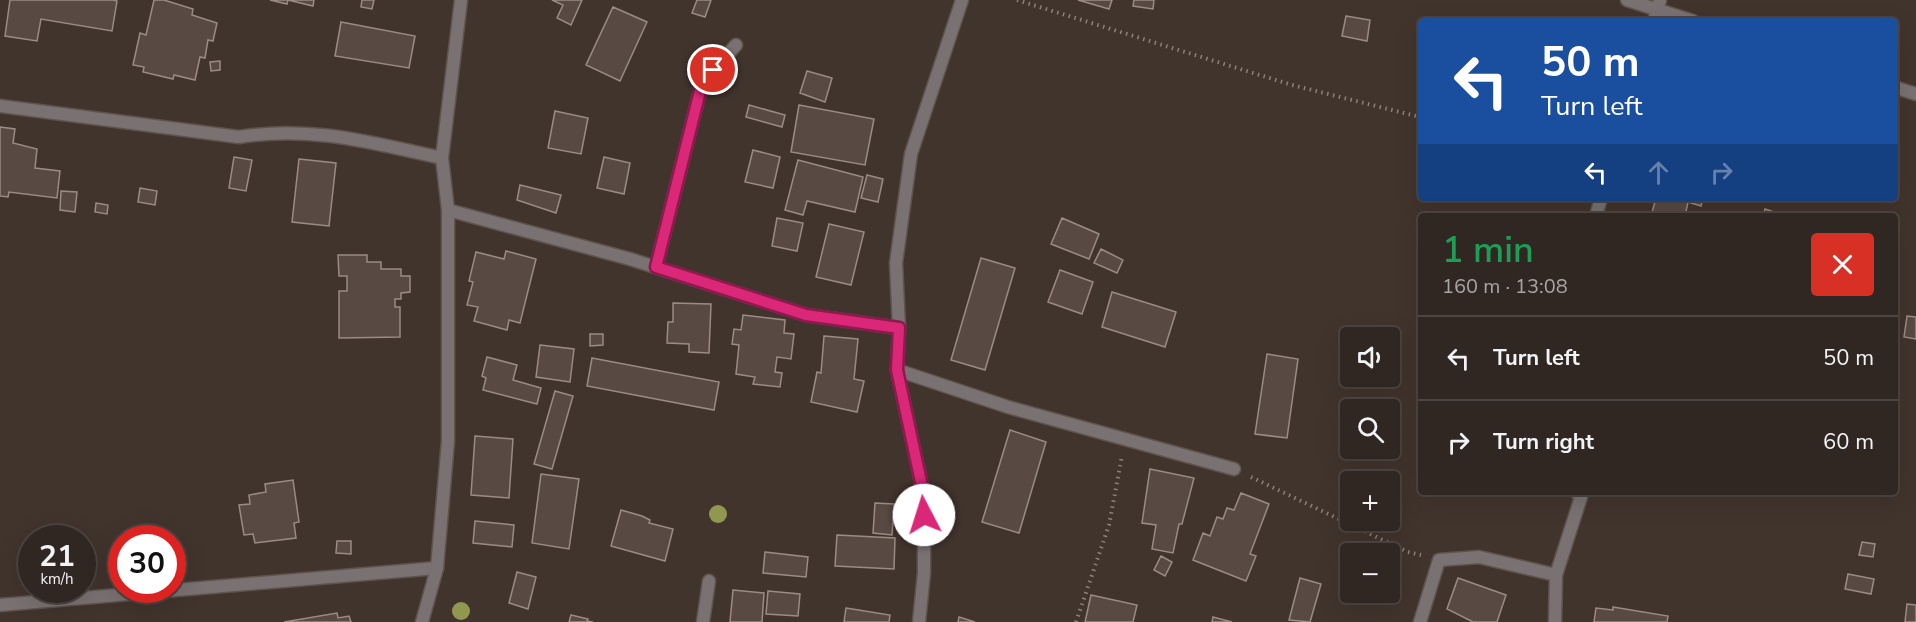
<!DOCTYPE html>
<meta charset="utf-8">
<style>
body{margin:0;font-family:"Nunito Sans",sans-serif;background:#392f2a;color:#f1f3f6;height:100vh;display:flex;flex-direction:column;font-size:22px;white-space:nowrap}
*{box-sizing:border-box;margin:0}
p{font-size:20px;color:#a8a5a5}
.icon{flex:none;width:33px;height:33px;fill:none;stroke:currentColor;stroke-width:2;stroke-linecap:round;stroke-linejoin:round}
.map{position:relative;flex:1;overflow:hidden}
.panel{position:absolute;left:1418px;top:213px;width:480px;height:282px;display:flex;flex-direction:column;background:#312722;border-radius:6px;box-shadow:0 6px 24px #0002,0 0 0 2px #4c4440}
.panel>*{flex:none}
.hud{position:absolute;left:1418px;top:18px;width:480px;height:183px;border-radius:6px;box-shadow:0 6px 24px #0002,0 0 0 2px #4c4440;background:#1a4fa0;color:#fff;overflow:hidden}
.buttons{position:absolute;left:1340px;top:327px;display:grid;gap:12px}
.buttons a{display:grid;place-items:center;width:60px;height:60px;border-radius:6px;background:#312722;box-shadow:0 6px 24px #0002,0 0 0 2px #4c4440;font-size:30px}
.speed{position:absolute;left:18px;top:525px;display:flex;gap:12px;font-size:30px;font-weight:700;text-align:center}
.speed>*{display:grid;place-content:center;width:78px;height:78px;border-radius:50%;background:#312722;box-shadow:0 6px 24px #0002,0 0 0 2px #4c4440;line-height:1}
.speed small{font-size:15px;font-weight:400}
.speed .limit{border:9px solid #d22;background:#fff;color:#111}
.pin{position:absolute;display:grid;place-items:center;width:51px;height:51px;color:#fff;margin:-26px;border:3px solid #fff;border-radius:50%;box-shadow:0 2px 6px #0007}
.me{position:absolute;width:66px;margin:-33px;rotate:355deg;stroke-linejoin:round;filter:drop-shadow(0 0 4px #0008)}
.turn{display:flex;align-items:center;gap:21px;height:126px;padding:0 24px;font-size:27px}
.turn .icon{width:78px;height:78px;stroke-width:2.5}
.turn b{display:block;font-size:42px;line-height:51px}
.lanes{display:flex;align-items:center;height:57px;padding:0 24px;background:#0003;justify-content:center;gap:30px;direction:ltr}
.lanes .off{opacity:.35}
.round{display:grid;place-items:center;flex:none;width:63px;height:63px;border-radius:6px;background:#392f2a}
.overview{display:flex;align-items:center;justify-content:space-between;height:102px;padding:0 24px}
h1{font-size:36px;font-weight:600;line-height:45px;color:#1e9e55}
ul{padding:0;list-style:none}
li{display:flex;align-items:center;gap:18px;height:84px;padding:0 24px;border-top:2px solid #4c4440}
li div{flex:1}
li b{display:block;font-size:22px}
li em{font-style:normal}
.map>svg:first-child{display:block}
.building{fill:#584a43;stroke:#9b8c83;stroke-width:1.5}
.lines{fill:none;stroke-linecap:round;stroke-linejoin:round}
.service-casing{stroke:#5f534c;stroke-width:15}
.minor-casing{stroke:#5f534c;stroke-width:15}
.path{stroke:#8d817c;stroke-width:4;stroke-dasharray:1.5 4.5;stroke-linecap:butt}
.service{stroke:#797172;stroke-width:12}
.minor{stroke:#797172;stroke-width:12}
.tree{fill:#92974f}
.route-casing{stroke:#8e194d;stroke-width:15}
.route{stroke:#db2777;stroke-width:10}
</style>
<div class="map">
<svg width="1916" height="622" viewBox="0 0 1916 622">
<rect width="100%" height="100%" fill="#41342d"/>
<path class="building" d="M10,0H113L117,1L112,31L41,19L37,41L5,36Z
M154,0H164L193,9L192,15L217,23L213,41L208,40L205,58L200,57L195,80L174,75L173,79L143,72L144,67L133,65L140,33L146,35Z
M270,0H288L287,4Z
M288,0H314L313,6Z
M362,0H374L372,9L361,7Z
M552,0H582L571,25L557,18L563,5Z
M697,0H711L705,17L692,13Z
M1078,0H1112L1109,9Z
M1134,0H1154L1153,9L1133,6Z
M613,7L647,22L620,81L586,65Z
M1346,16L1370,20L1367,41L1342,36Z
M341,22L415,36L409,68L335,56Z
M220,61V70L211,71L210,62Z
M807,71L832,78L825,102L800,93Z
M749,105L785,115L782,127L746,117Z
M799,105L874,119L865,165L791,152Z
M555,111L588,118L581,154L548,148Z
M0,127L15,129L13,143L37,149L35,168L60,171L57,198L9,192L8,197L0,196Z
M753,150L780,157L773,188L745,182Z
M234,157L252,160L246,191L229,188Z
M604,157L630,163L624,194L597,188Z
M299,159L336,163L329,226L292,222Z
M798,160L863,177L855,212L807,201L803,215L785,210Z
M867,175L883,179L878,202L861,198Z
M520,185L561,195L556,213L517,200Z
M140,188L157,191L155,205L138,202Z
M61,191L77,192L75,212L60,210Z
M1656,198H1703L1701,206L1688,202L1685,216H1651Z
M96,203L108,205L107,214L95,212Z
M1765,209L1780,214L1779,216H1763Z
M777,218L803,223L797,251L772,246Z
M1062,218L1099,234L1089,259L1051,244Z
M829,224L864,232L851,285L816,277Z
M1101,249L1123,260L1117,273L1094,263Z
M506,251L536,259L520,323L509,320L507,330L474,321L478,307L467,305L473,282L469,281L476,252L504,259Z
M338,255H367V262H381V269H401V276H410V292L401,293V299H395V307H400V337L339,338V291H347V276H339Z
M981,258L1015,268L985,370L951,360Z
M1060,270L1093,282L1082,314L1048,302Z
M1112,292L1176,312L1165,347L1102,327Z
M673,303L711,304L709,353L689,352V344L667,343L668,322H673Z
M743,315L785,320L784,333L794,334L791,359L777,357L775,372L782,373L780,387L753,384L755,377L736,374L739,345L732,344L734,329L741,330Z
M1907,316L1916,317V339L1904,337Z
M590,334H603V345L590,346Z
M824,336L858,339L854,379L864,381L857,412L811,402L817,372L821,373Z
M540,345L574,349L570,382L536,377Z
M1267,354L1298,359L1287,438L1255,434Z
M487,357L517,365L513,380L541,388L537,404L483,390L486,378L482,376Z
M592,358L719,382L714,410L587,386Z
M555,391L573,396L552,469L534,464Z
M1010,430L1046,442L1019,533L982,522Z
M475,436L513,439L509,498L471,495Z
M1150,469L1194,478L1182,524H1179L1173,553L1152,549L1156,525L1142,523Z
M541,474L579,479L569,549L532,543Z
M293,480L299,522L294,523L296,538L255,543L253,534L244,535L239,505L250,504L249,495L266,492L265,484Z
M1241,493L1269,504L1250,554L1256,556L1246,581L1193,560L1203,533L1210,536L1217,517L1223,519L1227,508L1234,510Z
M875,503L894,504L892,535L873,533Z
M621,510L642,516L650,520L649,523L673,529L665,561L611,546Z
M475,521L514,525L512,547L473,543Z
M837,535L895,538L894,569L835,566Z
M337,541H351V554L336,553Z
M1862,542L1875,544L1873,557L1859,555Z
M765,552L808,557L806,577L763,573Z
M1161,556L1172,562L1165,576L1154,570Z
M517,572L536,577L528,609L509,603Z
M1848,574L1874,579L1871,594L1845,589Z
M1300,578L1321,584L1310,622L1289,620Z
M1458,578L1506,595L1497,622H1473L1447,609Z
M733,590L764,593L762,622H730Z
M768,591L800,594L798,616L766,614Z
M1091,595L1137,605L1133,622H1085Z
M1907,604L1916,605V622H1905Z
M1613,607L1668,616L1667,622H1594L1596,608L1613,610Z
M846,608L890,615L889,622H844Z
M337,613L338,618L349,616L351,622H284Z
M571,615L588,619L587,621L593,622H569Z
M959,617L975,622H958Z
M1213,617L1232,622H1212Z"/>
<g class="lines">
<defs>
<path id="service" d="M656,267L702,83L736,45
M897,370L1008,407L1234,469
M0,605L437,568
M703,622L709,581
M1420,622L1439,560L1479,557L1556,575"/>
<path id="minor" d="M1627,0L1693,21
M1654,21L1660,0
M1894,87L1916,94
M0,106L239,137C311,125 373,143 442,158
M448,210L630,259L806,315L899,328
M1596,216L1601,198
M422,622L437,568L448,441V210L442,158L461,0
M919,622L924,573V496L897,370L899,328L896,263L911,154L962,0
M1555,622L1556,575L1581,497L1576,492"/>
</defs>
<use href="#service" class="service-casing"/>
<use href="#minor" class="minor-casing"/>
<path class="path" d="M1017,0L1292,85L1420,117
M1251,477L1408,552L1421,555
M1076,622L1109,525L1122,456"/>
<use href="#service" class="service"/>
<use href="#minor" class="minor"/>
</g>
<g class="tree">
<circle cx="718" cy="514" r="9"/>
<circle cx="461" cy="611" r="9"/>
</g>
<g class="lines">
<defs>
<path id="route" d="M713,70L702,83L656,267L806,315L899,328L897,370L924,496V515"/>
</defs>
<use href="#route" class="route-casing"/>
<use href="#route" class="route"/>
</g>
</svg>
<div class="buttons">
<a><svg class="icon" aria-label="sound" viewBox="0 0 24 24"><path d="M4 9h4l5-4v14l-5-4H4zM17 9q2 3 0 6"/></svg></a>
<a><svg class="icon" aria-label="search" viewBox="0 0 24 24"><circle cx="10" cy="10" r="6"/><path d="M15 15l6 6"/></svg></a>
<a>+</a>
<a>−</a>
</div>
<div class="speed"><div>21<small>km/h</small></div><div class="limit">30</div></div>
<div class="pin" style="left:713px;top:70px;background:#d93025"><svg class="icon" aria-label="arrive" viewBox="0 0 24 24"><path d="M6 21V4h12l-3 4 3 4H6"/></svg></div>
<svg class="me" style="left:924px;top:515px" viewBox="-20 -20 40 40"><circle r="19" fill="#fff"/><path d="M0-13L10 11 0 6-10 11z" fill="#db2777"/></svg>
<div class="hud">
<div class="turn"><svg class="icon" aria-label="left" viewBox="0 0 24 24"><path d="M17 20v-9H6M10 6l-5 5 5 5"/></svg><div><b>50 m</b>Turn left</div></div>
<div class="lanes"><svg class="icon" aria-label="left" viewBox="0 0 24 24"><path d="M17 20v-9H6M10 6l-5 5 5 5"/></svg><svg class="icon off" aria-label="ahead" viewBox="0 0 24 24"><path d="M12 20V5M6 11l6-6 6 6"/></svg><svg class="icon off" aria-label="right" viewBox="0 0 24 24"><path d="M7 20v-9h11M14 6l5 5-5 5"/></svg></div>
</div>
<section class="panel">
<div class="overview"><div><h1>1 min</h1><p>160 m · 13:08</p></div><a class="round" style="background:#d93025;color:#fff"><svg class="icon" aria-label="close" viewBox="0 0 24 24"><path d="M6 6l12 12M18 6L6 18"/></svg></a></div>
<ul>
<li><svg class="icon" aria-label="left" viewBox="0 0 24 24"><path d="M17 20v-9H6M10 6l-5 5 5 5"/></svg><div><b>Turn left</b></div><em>50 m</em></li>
<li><svg class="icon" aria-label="right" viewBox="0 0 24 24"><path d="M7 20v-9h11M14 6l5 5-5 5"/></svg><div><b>Turn right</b></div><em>60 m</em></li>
</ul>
</section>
</div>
